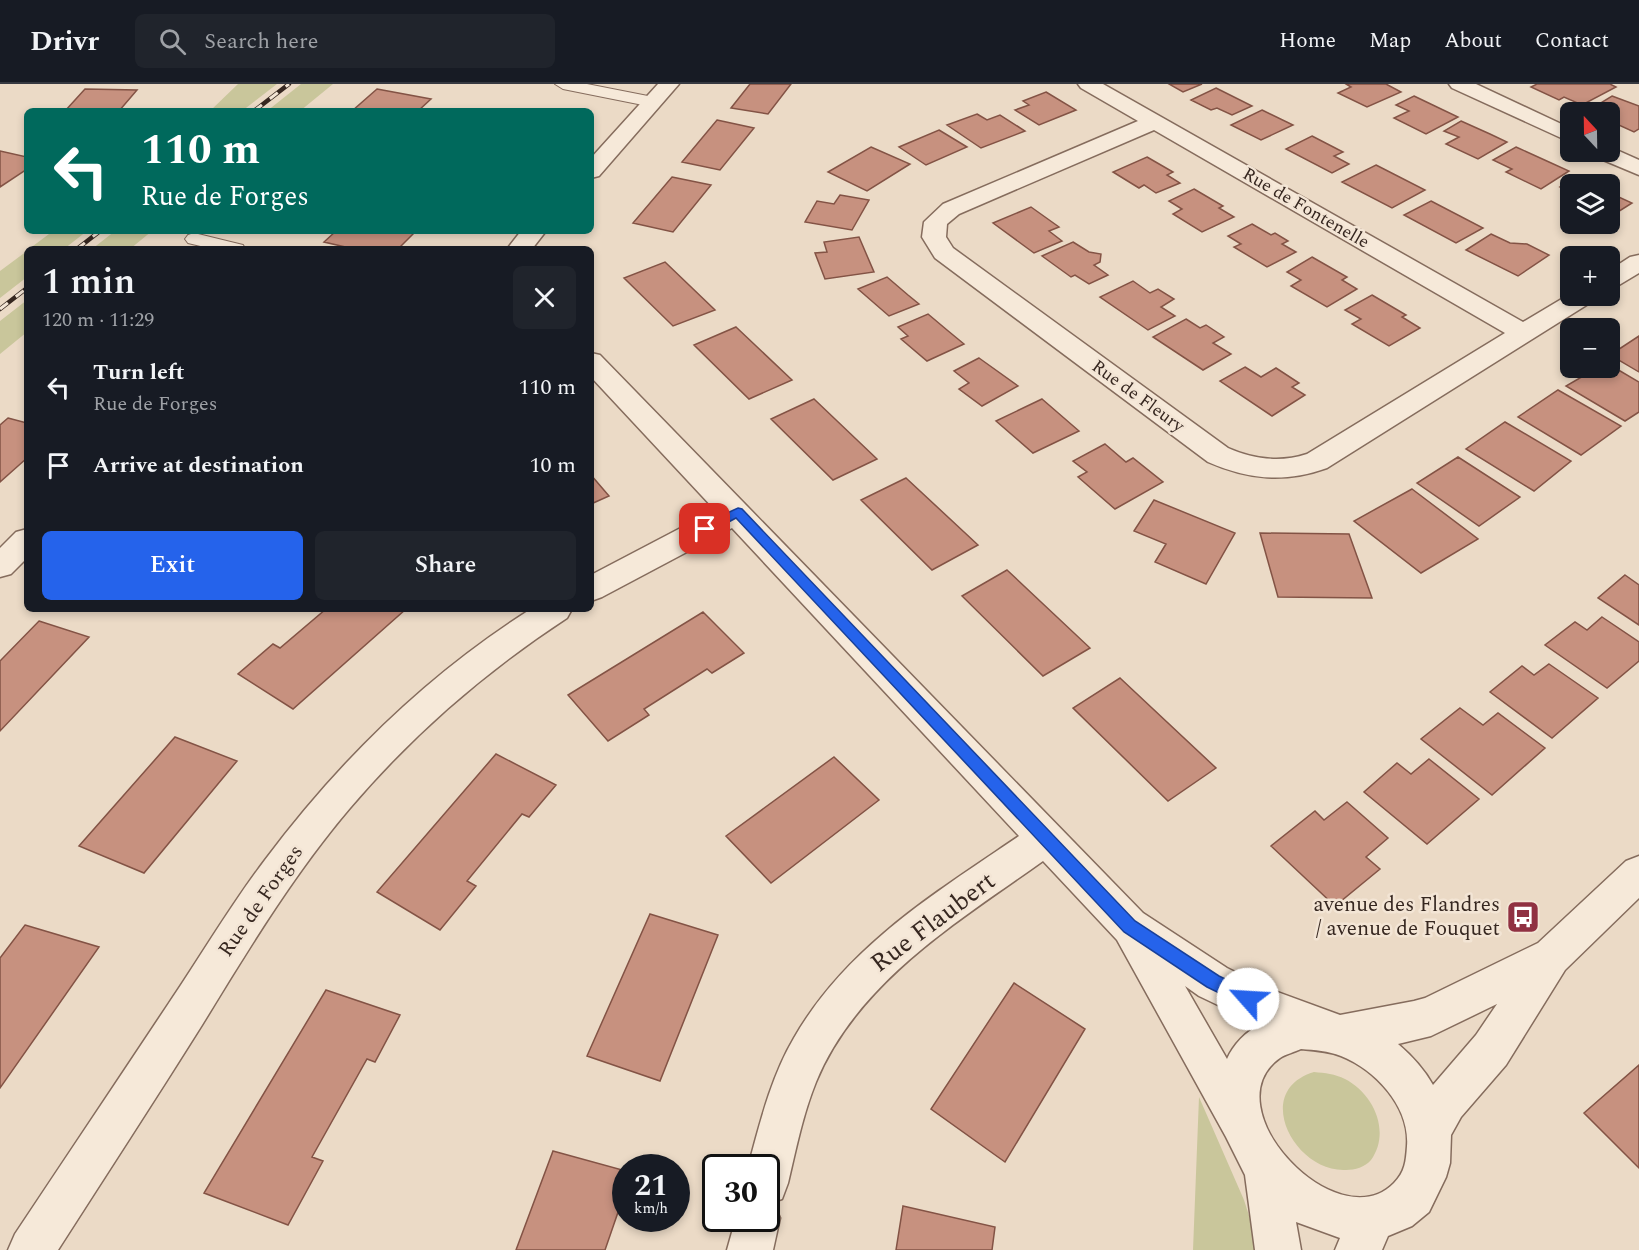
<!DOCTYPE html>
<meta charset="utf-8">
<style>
body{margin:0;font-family:Spectral,serif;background:#20242c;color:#f1f3f6;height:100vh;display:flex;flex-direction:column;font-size:22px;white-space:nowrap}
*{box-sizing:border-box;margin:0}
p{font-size:20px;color:#9ea1a6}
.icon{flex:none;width:33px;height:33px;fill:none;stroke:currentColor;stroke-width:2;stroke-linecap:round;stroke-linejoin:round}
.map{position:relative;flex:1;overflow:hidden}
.panel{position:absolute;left:24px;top:162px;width:570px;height:366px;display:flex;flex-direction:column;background:#171b24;border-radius:9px;box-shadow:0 3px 9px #0003}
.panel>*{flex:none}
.hud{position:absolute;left:24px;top:24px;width:570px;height:126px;border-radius:9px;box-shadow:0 3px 9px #0003;background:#00695c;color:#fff;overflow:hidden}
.needle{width:39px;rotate:338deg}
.buttons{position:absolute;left:1560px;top:18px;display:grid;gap:12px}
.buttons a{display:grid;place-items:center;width:60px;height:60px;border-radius:9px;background:#171b24;box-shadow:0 3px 9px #0003;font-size:30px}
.speed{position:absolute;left:612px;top:1070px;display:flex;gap:12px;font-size:30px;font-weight:700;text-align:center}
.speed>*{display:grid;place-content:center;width:78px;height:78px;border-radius:50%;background:#171b24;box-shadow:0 3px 9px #0003;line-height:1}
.speed small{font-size:15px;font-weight:400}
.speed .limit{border:3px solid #111;border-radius:9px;background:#fff;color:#111}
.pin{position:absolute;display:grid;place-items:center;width:51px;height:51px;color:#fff;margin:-26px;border-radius:12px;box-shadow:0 3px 9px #0006}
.me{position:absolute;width:66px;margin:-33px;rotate:296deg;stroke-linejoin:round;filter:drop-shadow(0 0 4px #0008)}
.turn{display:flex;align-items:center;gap:21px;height:126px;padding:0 18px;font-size:27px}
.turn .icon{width:78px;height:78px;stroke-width:2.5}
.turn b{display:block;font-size:42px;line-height:51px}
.round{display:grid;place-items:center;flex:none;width:63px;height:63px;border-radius:9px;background:#20242c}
.overview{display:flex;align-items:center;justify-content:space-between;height:102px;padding:0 18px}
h1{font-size:36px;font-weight:600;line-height:45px}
.action{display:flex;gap:12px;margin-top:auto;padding:12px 18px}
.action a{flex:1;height:69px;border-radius:9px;background:#2563eb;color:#fff;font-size:24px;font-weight:600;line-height:69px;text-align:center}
.action a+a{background:#20242c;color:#f1f3f6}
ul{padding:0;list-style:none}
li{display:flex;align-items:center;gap:18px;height:78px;padding:0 18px}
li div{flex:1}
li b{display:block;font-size:22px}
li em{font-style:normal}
header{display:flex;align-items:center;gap:36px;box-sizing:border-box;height:84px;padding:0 30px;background:#171b24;border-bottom:2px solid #363941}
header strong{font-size:28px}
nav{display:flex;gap:33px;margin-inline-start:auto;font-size:21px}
.search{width:420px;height:54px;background:#20242c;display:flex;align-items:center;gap:15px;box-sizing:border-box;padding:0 21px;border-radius:9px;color:#9ea1a6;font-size:22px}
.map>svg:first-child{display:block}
.green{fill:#c9c69b}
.building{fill:#c7917f;stroke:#835345;stroke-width:1.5}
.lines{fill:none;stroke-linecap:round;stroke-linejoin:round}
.lane-casing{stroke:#856c5d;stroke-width:2}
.street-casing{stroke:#856c5d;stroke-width:3}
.lane{fill:#f6e9d9;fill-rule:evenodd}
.street{fill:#f6e9d9;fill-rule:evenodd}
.rail-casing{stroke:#362720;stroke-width:4.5}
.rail{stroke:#f3e5d5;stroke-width:3;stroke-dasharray:10;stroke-linecap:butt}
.route{fill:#2563eb;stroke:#184099;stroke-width:1.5}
.labels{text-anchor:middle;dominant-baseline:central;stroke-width:5;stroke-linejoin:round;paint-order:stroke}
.far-street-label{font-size:18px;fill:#362720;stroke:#f3e5d5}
.street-label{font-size:21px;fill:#362720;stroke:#f3e5d5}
.poi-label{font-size:21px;fill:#362720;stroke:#f3e5d5;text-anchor:end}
.near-street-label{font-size:26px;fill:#362720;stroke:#f3e5d5}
</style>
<header>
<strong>Drivr</strong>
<div class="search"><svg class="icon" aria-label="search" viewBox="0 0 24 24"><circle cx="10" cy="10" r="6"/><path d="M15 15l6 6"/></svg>Search here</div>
<nav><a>Home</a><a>Map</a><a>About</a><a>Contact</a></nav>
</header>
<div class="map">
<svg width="1639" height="1166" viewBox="0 0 1639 1166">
<rect width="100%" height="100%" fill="#ebdac6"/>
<path class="green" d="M238,0H277L242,27H210Z
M301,0H333L300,27H267Z
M53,147H87L64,165H29Z
M115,147H152L130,165H92Z
M27,167V193L0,214V187Z
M27,216V248L0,270V237Z
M1314,988C1325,989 1335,990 1345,995C1374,1010 1391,1048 1371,1076C1365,1083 1355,1086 1346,1086C1295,1089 1251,1007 1314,988Z
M1199,1013L1244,1116L1260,1166H1193Z"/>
<path class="building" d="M750,0H791L768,30L731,24Z
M1169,0H1202L1183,8Z
M1346,0H1386L1401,8L1367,23L1338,9L1351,3Z
M1537,0H1610L1616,3L1582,21L1564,13L1559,16L1531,3Z
M1216,4L1252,22L1232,31L1217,24L1211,26L1191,16Z
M85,5L137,6L119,27H65Z
M377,5L431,15L418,27H352Z
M1046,8L1076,26L1039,41L1015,26L1029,21L1023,17Z
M1414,12L1439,24L1458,33L1426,50L1394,34L1409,27L1396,21Z
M1612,12L1639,22V45L1634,48L1610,37V28H1586Z
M1262,26L1293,41L1261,56L1231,41Z
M977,30L987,36L1000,31L1025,47L981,64L947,41Z
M717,36L754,44L720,86L682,78Z
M1461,37L1490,50L1507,58L1478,75L1446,60L1459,53L1444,47Z
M939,46L967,63L926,81L899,63Z
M1312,52L1343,68L1334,72L1349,80L1332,89L1286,65Z
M871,63L910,80L867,107L828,88Z
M1516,63L1549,78L1569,87L1541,105L1506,88L1512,85L1493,76Z
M0,67L27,73V85L0,103Z
M1147,73L1173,88L1167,91L1180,99L1156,109L1144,101L1139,104L1113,88Z
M1376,81L1425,106L1392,124L1342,98Z
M672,93L711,101L673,148L633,139Z
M1577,93L1592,100H1570V108L1560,103Z
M1194,105L1223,122L1219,124L1234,133L1202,148L1173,130L1182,125L1169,117Z
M1610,109L1632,119L1610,133Z
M840,111L869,116L852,146L805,138L817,117L834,120Z
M1431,117L1483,144L1456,159L1404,131Z
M1031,123L1059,143L1049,147L1062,157L1034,169L993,139Z
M1252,140L1271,151L1275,149L1288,157L1282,160L1296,168L1267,183L1234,163L1241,160L1228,152Z
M336,147H416L398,165H354L324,158Z
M1491,150L1510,159L1527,160L1549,171L1518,192L1466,166Z
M859,153L874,188L825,195L815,169L827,168L824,158Z
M1073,158L1089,168L1101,170L1100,178L1094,181L1108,191L1089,200L1075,191L1071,193L1042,172Z
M1312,173L1347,193L1342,196L1357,205L1327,223L1291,202L1301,196L1287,188Z
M665,178L715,226L673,242L624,194Z
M887,193L908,211L919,220L889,232L858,205Z
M1133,197L1150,209L1158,205L1174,215L1161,223L1175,232L1148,246L1100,213Z
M1372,211L1406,231L1402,233L1420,244L1389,262L1352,240L1361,235L1345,226Z
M928,230L947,246L964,260L927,277L901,255L908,252L898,243Z
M1186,235L1200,244L1206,241L1224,253L1213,259L1231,270L1203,286L1153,253Z
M736,243L792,296L749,315L694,261Z
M1639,252V288L1610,271Z
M979,274L1018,302L982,322L959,305L969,299L954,287Z
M1610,281L1639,298V328L1625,337L1566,302L1597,284H1610Z
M1245,283L1261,293L1276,284L1299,299L1292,303L1305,311L1272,332L1220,297Z
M1558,306L1621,342L1581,371L1518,333Z
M814,315L877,375L833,396L771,335Z
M1042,315L1079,347L1033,369L996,337Z
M8,334L27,339V374L0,398V341Z
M1505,338L1571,377L1534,407L1466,365Z
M1105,360L1126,378L1133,374L1163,398L1115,425L1078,393L1087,388L1073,377Z
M1458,373L1520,413L1479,442L1417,399Z
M591,391L609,412L591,420Z
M906,394L978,461L932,486L861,416Z
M1412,405L1478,455L1421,489L1354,437Z
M1154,416L1235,449L1206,500L1155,478L1166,460L1134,447Z
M1260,449L1349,450L1372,514L1278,513Z
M1007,486L1090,564L1043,592L962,512Z
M1625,491L1639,501V541L1598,514Z
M326,525H406L293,625L238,590L273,560L280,564Z
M703,528L744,569L712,589L707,585L644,625L649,631L608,657L568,611Z
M1602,533L1639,558V577L1607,604L1545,561L1575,538L1587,546Z
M39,537L89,553L0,647V577Z
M1549,580L1598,614L1552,654L1490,608L1522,582L1534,591Z
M1120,594L1216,684L1168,717L1073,624Z
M1460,624L1483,641L1498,629L1545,664L1492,711L1421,655Z
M175,653L237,677L144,789L79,762Z
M496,670L556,701L529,733L522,730L467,797L476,802L440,846L377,808Z
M834,673L879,716L771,799L726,752Z
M1429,675L1479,715L1427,760L1364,708L1397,679L1411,690Z
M1347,718L1388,754L1366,773L1380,785L1335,822L1271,762L1315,727L1324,736Z
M650,830L718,851L660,997L587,972Z
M25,841L99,863L0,1004V874Z
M1014,899L1085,945L1005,1078L931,1025Z
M326,906L400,931L375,978L367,975L312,1073L323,1077L288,1141L204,1109Z
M1639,981V1084L1584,1029Z
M553,1067L626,1087V1105L605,1166H516Z
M903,1122L995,1143L992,1166H896Z"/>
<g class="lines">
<defs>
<path id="lane" d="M555,0H587L653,13L661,18L653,23L563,5Z
M194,149L243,161L245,165H213L188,159L185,155L188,151Z"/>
<path id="street" d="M658,0H679L599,92L591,94V74Z
M1078,0H1103L1523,238L1570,210V212H1596L1593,217L1327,384C1285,399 1249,396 1208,378L935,174L922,153L924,138L943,120L1138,37L1081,4ZM1154,46L1505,249L1307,370C1280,379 1253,375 1228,364L953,164L946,153L947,140L959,130Z
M1449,0H1476L1570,44V58L1452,4Z
M1610,63L1639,76V91L1596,73L1593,68H1610Z
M521,147H546L532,165H507Z
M1639,171V189L1619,201L1610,203V186L1630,173Z
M591,269L600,271L1143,829L1227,884L1269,905L1340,931L1414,917L1425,914L1538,859L1626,777L1639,772V814L1565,886L1506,981L1461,1033L1451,1051L1450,1079L1446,1093L1429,1128L1412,1142L1388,1152L1382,1166H1335L1340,1154L1296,1138L1301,1166H1255L1245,1091L1226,1053L1117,856L1043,777C959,837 857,898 816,998C803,1030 796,1065 788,1099L782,1115L773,1118L780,1134L773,1166H727L736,1134H766V1083H748C760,1039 771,993 794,954C846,863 935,809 1019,752L732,444L602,513L591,517V491L715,426L591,293ZM1185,902L1199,912L1260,941C1246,947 1233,961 1227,975ZM1497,920L1476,951L1433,1001C1424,985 1412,972 1398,960L1431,952ZM1301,965C1315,966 1328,967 1341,972C1376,986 1410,1023 1407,1062C1406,1077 1405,1088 1394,1099C1337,1157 1210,1023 1280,974C1286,970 1295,968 1301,965Z
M27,445V474L11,490L0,493V464L16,448Z
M531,525H572L567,534C486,587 413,650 350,724C293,791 248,866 202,941C155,1016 106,1091 58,1166H8L15,1150C66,1073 118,996 169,919C201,872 230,822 265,776C339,677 427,591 531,525Z"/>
</defs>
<use href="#lane" class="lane-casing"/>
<use href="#street" class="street-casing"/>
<use href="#lane" class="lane"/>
<use href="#street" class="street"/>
<defs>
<path id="rail" d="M254,27L289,0
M77,165L100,147
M0,225L27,204"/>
</defs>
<use href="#rail" class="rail-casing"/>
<use href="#rail" class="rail"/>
</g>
<path class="route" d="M738,424L742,425L1135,837L1219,892L1254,909L1256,915L1254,921L1248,923L1207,903L1124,848L736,434L710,448H701L699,445L701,441Z"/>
<defs>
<symbol id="bus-square" viewBox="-11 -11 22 22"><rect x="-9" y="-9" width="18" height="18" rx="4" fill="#903142" stroke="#f3e5d5"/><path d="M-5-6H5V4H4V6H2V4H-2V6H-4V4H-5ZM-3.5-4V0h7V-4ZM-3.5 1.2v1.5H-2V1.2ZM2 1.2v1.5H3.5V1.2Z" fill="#fff"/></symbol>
</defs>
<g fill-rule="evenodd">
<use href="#bus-square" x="1504" y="814" width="38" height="38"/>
</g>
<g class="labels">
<g class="far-street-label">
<text transform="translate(1306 124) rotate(30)">Rue de Fontenelle</text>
<text transform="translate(1138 312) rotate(36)">Rue de Fleury</text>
</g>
<g class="street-label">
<text transform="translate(261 817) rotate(-55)">Rue de Forges</text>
</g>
<g class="poi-label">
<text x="1500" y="821">avenue des Flandres<tspan x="1500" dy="24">/ avenue de Fouquet</tspan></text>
</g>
<g class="near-street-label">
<text transform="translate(933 838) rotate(-37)">Rue Flaubert</text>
</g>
</g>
</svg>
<div class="buttons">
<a><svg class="needle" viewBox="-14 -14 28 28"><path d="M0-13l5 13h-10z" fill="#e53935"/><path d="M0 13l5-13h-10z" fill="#9ea1a6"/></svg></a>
<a><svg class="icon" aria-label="layers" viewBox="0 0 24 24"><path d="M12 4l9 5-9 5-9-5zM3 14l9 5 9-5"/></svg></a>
<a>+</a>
<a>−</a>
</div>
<div class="speed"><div>21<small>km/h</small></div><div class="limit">30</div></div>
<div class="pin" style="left:705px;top:445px;background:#d93025"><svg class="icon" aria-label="arrive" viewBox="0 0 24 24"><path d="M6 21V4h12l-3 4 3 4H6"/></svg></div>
<svg class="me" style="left:1248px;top:915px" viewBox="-20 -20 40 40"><circle r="19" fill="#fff"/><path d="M0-13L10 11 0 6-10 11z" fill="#2563eb"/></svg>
<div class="hud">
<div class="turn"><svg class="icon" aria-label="left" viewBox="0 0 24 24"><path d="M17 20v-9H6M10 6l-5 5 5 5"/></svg><div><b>110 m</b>Rue de Forges</div></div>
</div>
<section class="panel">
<div class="overview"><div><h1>1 min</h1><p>120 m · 11:29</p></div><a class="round"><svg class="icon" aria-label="close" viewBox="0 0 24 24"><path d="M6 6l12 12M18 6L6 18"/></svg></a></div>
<ul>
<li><svg class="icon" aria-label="left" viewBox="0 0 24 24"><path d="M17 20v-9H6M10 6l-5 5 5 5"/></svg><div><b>Turn left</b><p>Rue de Forges</p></div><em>110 m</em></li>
<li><svg class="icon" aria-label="arrive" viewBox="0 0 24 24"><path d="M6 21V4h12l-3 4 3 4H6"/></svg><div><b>Arrive at destination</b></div><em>10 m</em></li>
</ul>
<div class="action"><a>Exit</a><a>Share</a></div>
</section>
</div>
